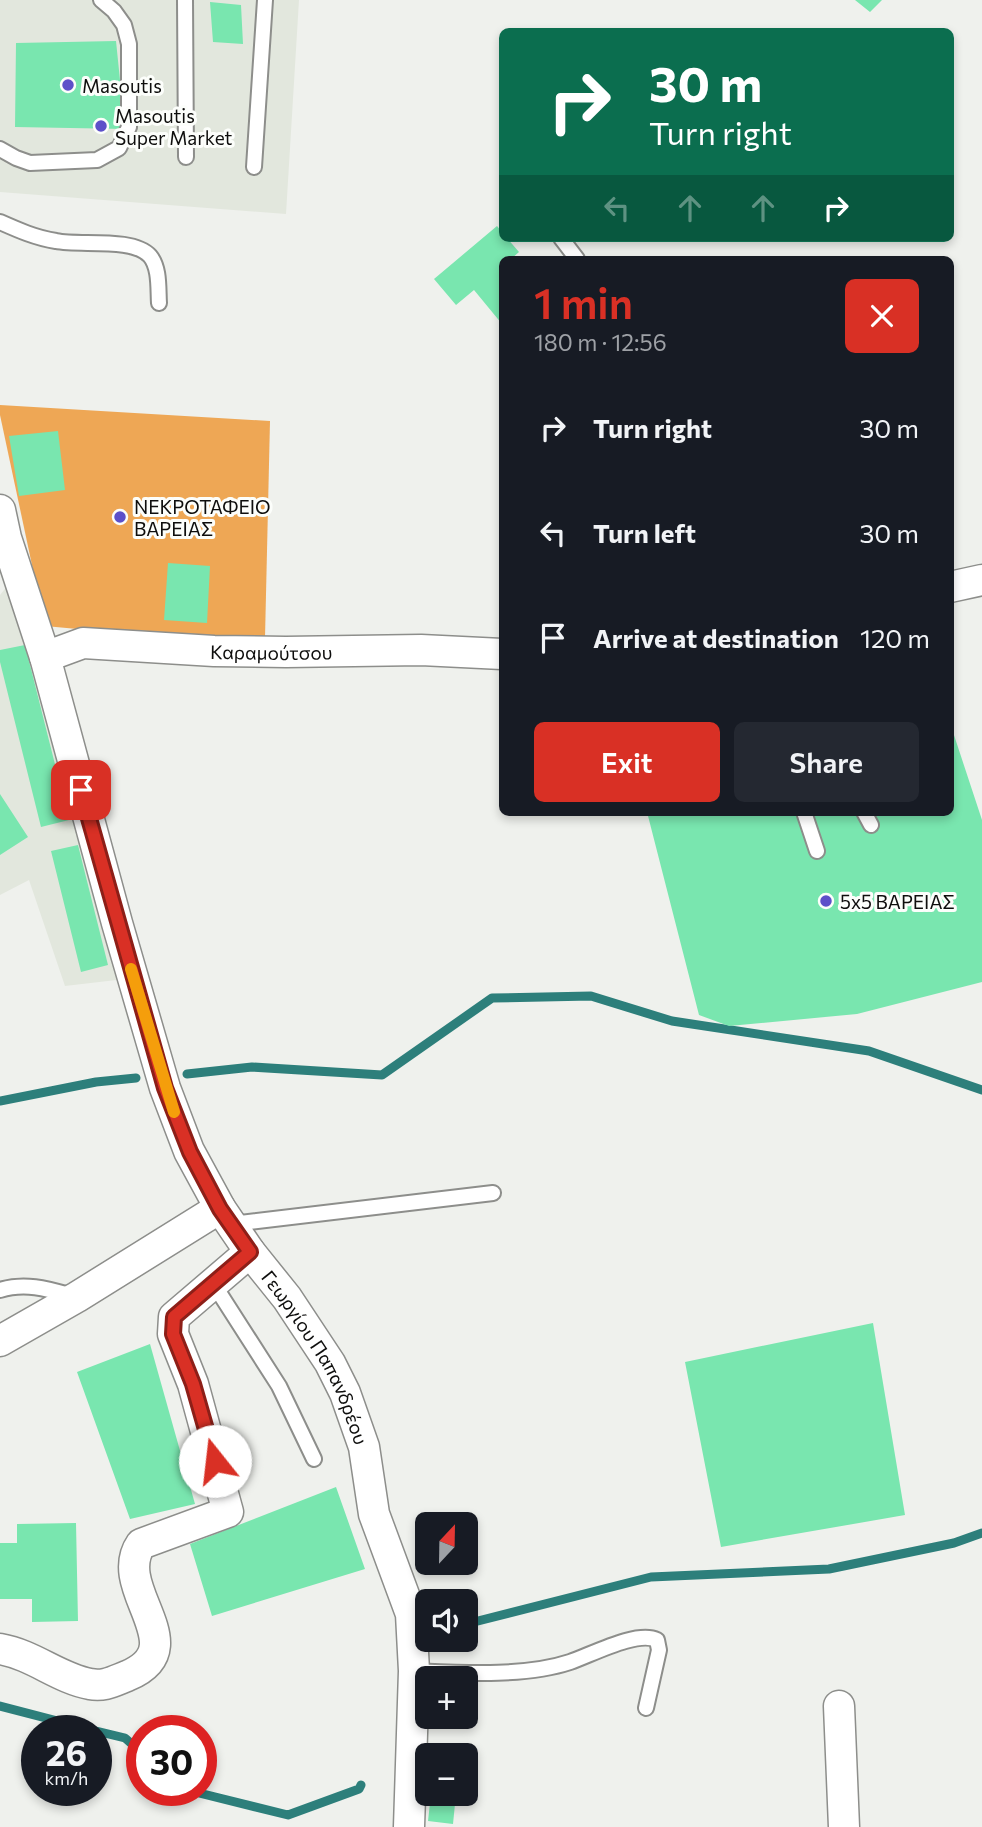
<!DOCTYPE html>
<meta charset="utf-8">
<style>
body{margin:0;font-family:Commissioner,sans-serif;background:#242831;color:#f1f3f6;height:100vh;display:flex;flex-direction:column;font-size:26px;white-space:nowrap}
*{box-sizing:border-box;margin:0}
p{font-size:23px;color:#9ea1a6}
.icon{flex:none;width:38px;height:38px;fill:none;stroke:currentColor;stroke-width:2;stroke-linecap:round;stroke-linejoin:round}
.map{position:relative;flex:1;overflow:hidden}
.drawer{position:absolute;left:499px;top:256px;width:455px;height:560px;display:flex;flex-direction:column;background:#171b24;border-radius:10px;box-shadow:0 4px 10px #0003}
.drawer>*{flex:none}
.top-card{position:absolute;left:499px;top:28px;width:455px;height:214px;border-radius:10px;box-shadow:0 4px 10px #0003;background:#0b6e4f;color:#fff;overflow:hidden}
.needle{width:46px;rotate:22deg}
.controls{position:absolute;left:415px;top:1512px;display:grid;gap:14px}
.controls a{display:grid;place-items:center;width:63px;height:63px;border-radius:10px;background:#171b24;box-shadow:0 4px 10px #0003;font-size:35px}
.speed{position:absolute;left:21px;top:1715px;display:flex;gap:14px;font-size:35px;font-weight:700;text-align:center}
.speed>*{display:grid;place-content:center;width:91px;height:91px;border-radius:50%;background:#171b24;box-shadow:0 4px 10px #0003;line-height:1}
.speed small{font-size:18px;font-weight:400}
.speed .limit{border:10px solid #d22;background:#fff;color:#111}
.pin{position:absolute;display:grid;place-items:center;width:60px;height:60px;color:#fff;margin:-30px;border-radius:14px;box-shadow:0 4px 10px #0006}
.me{position:absolute;width:77px;margin:-38px;rotate:344deg;stroke-linejoin:round;filter:drop-shadow(0 0 5px #0008)}
.turn{display:flex;align-items:center;gap:24px;height:147px;padding:0 35px;font-size:32px}
.turn .icon{width:91px;height:91px;stroke-width:2.5}
.turn b{display:block;font-size:49px;line-height:60px}
.lanes{display:flex;align-items:center;height:66px;padding:0 35px;background:#0003;justify-content:center;gap:35px;direction:ltr}
.lanes .off{opacity:.35}
.round{display:grid;place-items:center;flex:none;width:74px;height:74px;border-radius:10px;background:#242831}
.overview{display:flex;align-items:center;justify-content:space-between;height:119px;padding:0 35px}
h1{font-size:42px;font-weight:600;line-height:52px;color:#d93025}
.button{display:flex;gap:14px;margin-top:auto;padding:14px 35px}
.button a{flex:1;height:80px;border-radius:10px;background:#d93025;color:#fff;font-size:28px;font-weight:600;line-height:80px;text-align:center}
.button a+a{background:#242831;color:#f1f3f6}
ul{padding:0;list-style:none}
li{display:flex;align-items:center;gap:21px;height:105px;padding:0 35px}
li div{flex:1}
li b{display:block;font-size:26px}
li em{font-style:normal}
.map>svg:first-child{display:block}
.built{fill:#e2e7dd}
.forest{fill:#eea755}
.lines{fill:none;stroke-linecap:round;stroke-linejoin:round}
.stream{stroke:#2d7f7b;stroke-width:9}
.building{fill:#79e6af}
.service-casing{stroke:#8d8e8b;stroke-width:18}
.minor-casing{stroke:#8d8e8b;stroke-width:33}
.service{stroke:#fff;stroke-width:14}
.minor{stroke:#fff;stroke-width:30}
.route-casing{stroke:#8d1f18;stroke-width:18}
.route{stroke:#d93025;stroke-width:12}
.slow{stroke:#f59e0b;stroke-width:12}
.poi-dot{fill:#5d50c9;stroke:#fcfefb;stroke-width:2.5}
.labels{text-anchor:middle;dominant-baseline:central;stroke-width:6;stroke-linejoin:round;paint-order:stroke}
.poi-label{font-size:19px;fill:#0e0e0d;stroke:#fcfefb;text-anchor:start}
.street-label{font-size:19px;fill:#0e0e0d;stroke:#fcfefb}
</style>
<div class="map">
<svg width="982" height="1827" viewBox="0 0 982 1827">
<rect width="100%" height="100%" fill="#eff1ed"/>
<path class="built" d="M0,0H299L286,214L0,192Z
M13,579L125,979L65,986L29,880L0,895V595Z"/>
<path class="forest" d="M0,405L270,421L265,638L142,635L45,626L0,415Z"/>
<g class="lines">
<path class="stream" d="M187,1074L252,1067L382,1075L492,998L591,996L672,1021L869,1051L982,1090
M0,1101L96,1082L136,1078
M466,1624L651,1577L829,1569L954,1543L982,1533
M0,1706L96,1731
M96,1731L125,1738L142,1753
M187,1790L288,1815L359,1789L361,1785"/>
</g>
<path class="building" d="M855,0H882L870,12Z
M210,2L241,5L243,44L213,42Z
M116,41L125,129L15,127L16,43Z
M497,226L502,232V238H507L519,252L511,259H502V324L474,290L456,305L434,279Z
M58,431L65,490L19,496L9,436Z
M168,563L210,566L207,623L164,620Z
M25,645L69,820L41,827L0,662V650Z
M951,726L982,820V982L857,1014L729,1026L699,1015L647,812H950Z
M0,794L28,837L0,855Z
M78,845L108,965L81,972L51,851Z
M873,1323L905,1515L721,1547L685,1362Z
M150,1344L195,1504L130,1519L77,1372Z
M336,1487L365,1569L212,1616L190,1544Z
M76,1523L78,1621L32,1622V1599H0V1543H17V1524Z
M431,1794H456L453,1824L428,1821Z"/>
<g class="lines">
<defs>
<path id="service" d="M185,0L186,157
M0,149L16,158L30,163L97,160L119,148L129,127V44L124,25L114,11L101,0
M254,167L265,0
M0,222C18,230 36,238 56,241C80,246 133,237 150,256C160,268 158,289 159,303
M561,238L577,259
M804,812L817,851
M864,812L871,825
M232,1224L493,1193
M213,1283L279,1386L314,1459
M0,1290C25,1282 48,1289 73,1296
M414,1671C461,1673 525,1677 570,1662C591,1655 637,1630 657,1640L659,1650L646,1708"/>
<g id="minor">
<path id="s1" d="M0,510L6,538L45,657L117,923L165,1088L189,1151L220,1208L250,1252L287,1298L330,1363L345,1393L364,1447L374,1514L411,1614L414,1671L409,1827"/>
<path d="M950,587L982,580"/>
<path id="s2" d="M45,657L83,643L214,651L286,652L421,650L502,654"/>
<path d="M0,1341L77,1297L220,1208"/>
<path d="M0,1649C34,1655 58,1678 90,1684C104,1687 114,1681 127,1676C197,1647 110,1589 141,1544L228,1512L193,1384L173,1334L174,1317L250,1252"/>
<path d="M839,1706L844,1827"/>
</g>
</defs>
<use href="#service" class="service-casing"/>
<use href="#minor" class="minor-casing"/>
<use href="#service" class="service"/>
<use href="#minor" class="minor"/>
</g>
<g class="lines">
<defs>
<path id="route" d="M81,790L165,1088L190,1152L220,1209L250,1252L174,1317L173,1334L193,1384L215,1461"/>
</defs>
<use href="#route" class="route-casing"/>
<use href="#route" class="route"/>
<path class="slow" d="M131,969L174,1112"/>
</g>
<g class="poi-dot">
<circle cx="68" cy="85" r="7"/>
<circle cx="101" cy="126" r="7"/>
<circle cx="120" cy="517" r="7"/>
<circle cx="826" cy="901" r="7"/>
</g>
<g class="labels">
<g class="poi-label">
<text x="82" y="85">Masoutis</text>
<text x="115" y="115">Masoutis<tspan x="115" dy="22">Super Market</tspan></text>
<text x="134" y="506">ΝΕΚΡΟΤΑΦΕΙΟ<tspan x="134" dy="22">ΒΑΡΕΙΑΣ</tspan></text>
<text x="840" y="901">5x5 ΒΑΡΕΙΑΣ</text>
</g>
<g class="street-label">
<text stroke="none"><textPath href="#s2" startOffset="229">Καραμούτσου</textPath></text>
<text stroke="none"><textPath href="#s1" startOffset="912">Γεωργίου Παπανδρέου</textPath></text>
</g>
</g>
</svg>
<div class="controls">
<a><svg class="needle" viewBox="-14 -14 28 28"><path d="M0-13l5 13h-10z" fill="#e53935"/><path d="M0 13l5-13h-10z" fill="#9ea1a6"/></svg></a>
<a><svg class="icon" aria-label="sound" viewBox="0 0 24 24"><path d="M4 9h4l5-4v14l-5-4H4zM17 9q2 3 0 6"/></svg></a>
<a>+</a>
<a>−</a>
</div>
<div class="speed"><div>26<small>km/h</small></div><div class="limit">30</div></div>
<div class="pin" style="left:81px;top:790px;background:#d93025"><svg class="icon" aria-label="arrive" viewBox="0 0 24 24"><path d="M6 21V4h12l-3 4 3 4H6"/></svg></div>
<svg class="me" style="left:215px;top:1461px" viewBox="-20 -20 40 40"><circle r="19" fill="#fff"/><path d="M0-13L10 11 0 6-10 11z" fill="#d93025"/></svg>
<div class="top-card">
<div class="turn"><svg class="icon" aria-label="right" viewBox="0 0 24 24"><path d="M7 20v-9h11M14 6l5 5-5 5"/></svg><div><b>30 m</b>Turn right</div></div>
<div class="lanes"><svg class="icon off" aria-label="left" viewBox="0 0 24 24"><path d="M17 20v-9H6M10 6l-5 5 5 5"/></svg><svg class="icon off" aria-label="ahead" viewBox="0 0 24 24"><path d="M12 20V5M6 11l6-6 6 6"/></svg><svg class="icon off" aria-label="ahead" viewBox="0 0 24 24"><path d="M12 20V5M6 11l6-6 6 6"/></svg><svg class="icon" aria-label="right" viewBox="0 0 24 24"><path d="M7 20v-9h11M14 6l5 5-5 5"/></svg></div>
</div>
<section class="drawer">
<div class="overview"><div><h1>1 min</h1><p>180 m · 12:56</p></div><a class="round" style="background:#d93025;color:#fff"><svg class="icon" aria-label="close" viewBox="0 0 24 24"><path d="M6 6l12 12M18 6L6 18"/></svg></a></div>
<ul>
<li><svg class="icon" aria-label="right" viewBox="0 0 24 24"><path d="M7 20v-9h11M14 6l5 5-5 5"/></svg><div><b>Turn right</b></div><em>30 m</em></li>
<li><svg class="icon" aria-label="left" viewBox="0 0 24 24"><path d="M17 20v-9H6M10 6l-5 5 5 5"/></svg><div><b>Turn left</b></div><em>30 m</em></li>
<li><svg class="icon" aria-label="arrive" viewBox="0 0 24 24"><path d="M6 21V4h12l-3 4 3 4H6"/></svg><div><b>Arrive at destination</b></div><em>120 m</em></li>
</ul>
<div class="button"><a>Exit</a><a>Share</a></div>
</section>
</div>
